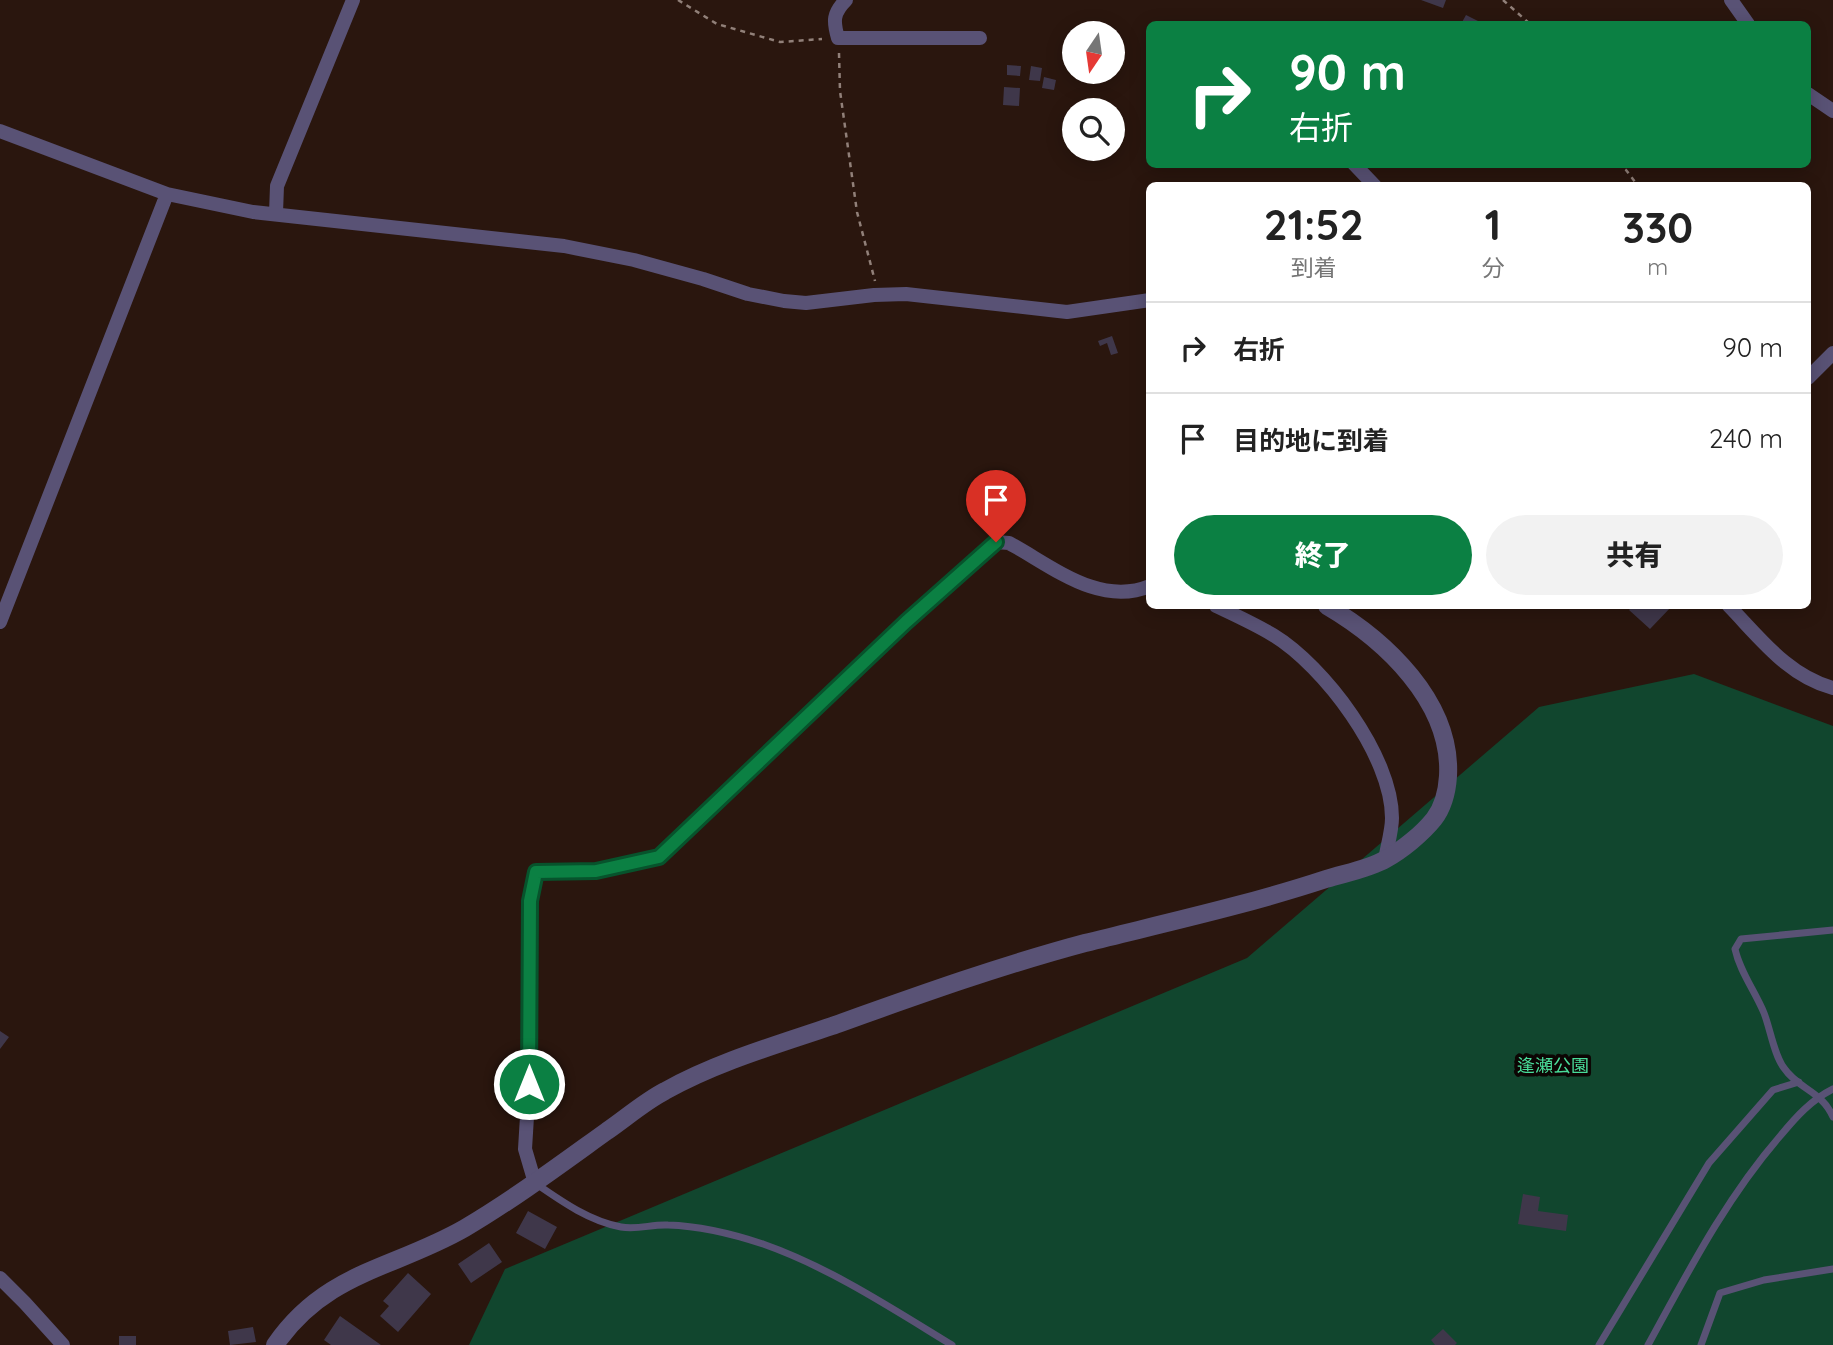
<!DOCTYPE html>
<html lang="ja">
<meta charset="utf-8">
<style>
body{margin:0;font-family:Quicksand,"Noto Sans JP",sans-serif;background:#f2f2f2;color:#222;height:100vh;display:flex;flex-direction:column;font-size:26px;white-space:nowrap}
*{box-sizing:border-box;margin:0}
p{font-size:23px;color:#767676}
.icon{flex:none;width:38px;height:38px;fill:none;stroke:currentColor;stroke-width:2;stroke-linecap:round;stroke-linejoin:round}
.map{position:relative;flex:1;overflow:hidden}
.drawer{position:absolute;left:1146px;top:182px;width:665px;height:427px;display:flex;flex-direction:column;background:#fff;border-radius:10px;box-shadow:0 4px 18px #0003}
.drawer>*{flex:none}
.banner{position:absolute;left:1146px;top:21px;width:665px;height:147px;border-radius:10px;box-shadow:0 4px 18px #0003;background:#0b8043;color:#fff;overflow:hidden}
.needle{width:46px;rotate:193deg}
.buttons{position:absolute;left:1062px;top:21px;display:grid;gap:14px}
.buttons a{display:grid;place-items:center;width:63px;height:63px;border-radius:50%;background:#fff;box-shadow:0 4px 18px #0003;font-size:35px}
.pin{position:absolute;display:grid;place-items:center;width:60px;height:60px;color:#fff;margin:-72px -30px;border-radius:50% 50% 50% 0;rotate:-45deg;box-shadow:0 0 7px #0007}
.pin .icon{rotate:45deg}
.me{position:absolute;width:77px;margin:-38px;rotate:0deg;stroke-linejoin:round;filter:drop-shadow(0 0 5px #0008)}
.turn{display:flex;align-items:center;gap:24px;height:147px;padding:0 28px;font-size:32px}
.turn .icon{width:91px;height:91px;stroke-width:2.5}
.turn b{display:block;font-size:49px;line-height:60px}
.eta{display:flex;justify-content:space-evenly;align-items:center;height:119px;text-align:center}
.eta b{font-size:42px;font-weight:800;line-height:49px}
.cta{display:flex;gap:14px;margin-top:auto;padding:14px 28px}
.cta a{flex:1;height:80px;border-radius:42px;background:#0b8043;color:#fff;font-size:28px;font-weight:800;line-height:80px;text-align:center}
.cta a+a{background:#f2f2f2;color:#222}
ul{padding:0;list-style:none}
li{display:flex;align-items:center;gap:21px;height:91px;padding:0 28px;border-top:2px solid #e0e0e0}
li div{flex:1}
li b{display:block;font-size:26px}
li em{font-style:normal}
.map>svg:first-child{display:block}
.green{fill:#11462e}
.building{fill:#3f374a}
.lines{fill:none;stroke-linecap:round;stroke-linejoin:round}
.path{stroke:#918079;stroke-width:2.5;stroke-dasharray:5 5;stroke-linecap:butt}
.service{stroke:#595275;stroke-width:7}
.minor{stroke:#595275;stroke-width:14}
.tertiary{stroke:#595275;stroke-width:18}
.route-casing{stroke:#07532c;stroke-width:18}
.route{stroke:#0b8043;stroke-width:12}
.labels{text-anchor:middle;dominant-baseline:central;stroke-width:7;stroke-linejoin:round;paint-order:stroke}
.park-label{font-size:18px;fill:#49dd9a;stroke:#0c0503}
</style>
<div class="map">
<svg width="1833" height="1345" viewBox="0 0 1833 1345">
<rect width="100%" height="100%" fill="#2a160e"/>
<path class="green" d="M1694,674L1833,726V1345H469L505,1269L1247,958L1539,707Z"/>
<path class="building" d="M1421,0H1446L1443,8Z
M1466,15L1484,24H1461Z
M1007,65L1021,66L1020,76L1007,75Z
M1031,66L1042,68L1040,81L1029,80Z
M1044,77L1056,80L1054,90L1042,88Z
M1004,87L1020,88L1019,106L1003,105Z
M1112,336L1118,353L1111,355L1107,343L1100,346L1098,341Z
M1633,606H1672L1650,629L1629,610Z
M0,1031L9,1037L0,1049Z
M1523,1194L1540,1197L1538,1211L1568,1215L1566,1231L1518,1224Z
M528,1211L557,1227L545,1249L516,1233Z
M489,1243L502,1262L471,1283L458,1264Z
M408,1273L431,1294L398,1332L380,1316L389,1306L383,1301Z
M340,1316L381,1345H331L324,1340Z
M253,1327L256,1342L230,1345L228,1331Z
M1443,1329L1457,1343L1455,1345H1435L1431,1340Z
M119,1336H136V1345H119Z"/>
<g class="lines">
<path class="path" d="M678,0L717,24L780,42L822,39
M1503,0L1530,24
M839,53L840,91L857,212L875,281
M1617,164L1626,170L1638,186"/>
<path class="service" d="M1833,930L1741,939L1735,949C1740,972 1755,991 1764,1013C1770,1028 1774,1055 1784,1068C1798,1089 1822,1091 1833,1117
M535,1183C561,1201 589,1221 621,1227C638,1230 652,1224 668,1225C700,1226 733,1234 763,1244C829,1267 893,1309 952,1345
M1599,1345L1709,1163L1773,1090L1799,1082
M1648,1345C1688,1272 1726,1198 1781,1135C1796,1117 1811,1100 1833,1089
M1701,1345L1720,1293L1764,1280L1833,1269"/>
<path class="minor" d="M846,0C833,13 833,21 838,38H980
M1731,0L1748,24
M1808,94L1833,111
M0,131L167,194L253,212L564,246L634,260L703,279L748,294L784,301L806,303L874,295L906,294L1067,312L1150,300
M1354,164L1375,186
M276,213L277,186L353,0
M1808,378L1833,353
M1216,606C1235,615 1255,624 1273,635C1324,666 1392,756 1392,818C1392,831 1387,847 1385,860
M1729,606C1760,638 1788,676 1833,688
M0,622L167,194
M535,1183L525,1149L529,1084L530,901L536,872L596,871L658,857L906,622L996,542L1009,543C1052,566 1099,607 1150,586
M0,1278L25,1303L63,1345"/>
<path class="tertiary" d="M275,1345C326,1271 394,1269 465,1228C514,1199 561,1164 607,1131C626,1118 644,1102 665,1091C717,1062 776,1045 832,1026C916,996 999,966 1085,943C1165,923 1247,905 1326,879C1345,873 1369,869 1386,859C1402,850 1422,834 1434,819C1444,806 1447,792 1448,776C1452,702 1385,640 1327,606"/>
</g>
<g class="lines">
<defs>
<path id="route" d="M529,1084L530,901L536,872L596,871L659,857L906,622L996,542"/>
</defs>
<use href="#route" class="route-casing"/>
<use href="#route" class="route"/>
</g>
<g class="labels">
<g class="park-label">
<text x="1553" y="1065">逢瀬公園</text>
</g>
</g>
</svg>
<div class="buttons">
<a><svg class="needle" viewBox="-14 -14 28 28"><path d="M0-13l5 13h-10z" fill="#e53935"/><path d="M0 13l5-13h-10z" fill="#767676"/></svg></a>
<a><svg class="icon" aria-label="search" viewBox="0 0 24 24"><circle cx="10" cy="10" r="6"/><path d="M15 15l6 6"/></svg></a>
</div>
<div class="pin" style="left:996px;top:542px;background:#d93025"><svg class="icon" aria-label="arrive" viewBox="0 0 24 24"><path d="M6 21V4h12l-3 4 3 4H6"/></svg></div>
<svg class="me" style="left:529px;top:1084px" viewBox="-20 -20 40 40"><circle r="17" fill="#0b8043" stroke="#fff" stroke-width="3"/><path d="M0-11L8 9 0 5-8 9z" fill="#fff"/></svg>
<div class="banner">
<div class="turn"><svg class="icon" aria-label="right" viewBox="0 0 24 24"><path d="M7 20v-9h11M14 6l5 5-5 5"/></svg><div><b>90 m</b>右折</div></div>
</div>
<section class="drawer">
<div class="eta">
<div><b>21:52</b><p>到着</p></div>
<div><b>1</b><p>分</p></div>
<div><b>330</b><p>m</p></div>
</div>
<ul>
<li><svg class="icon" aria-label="right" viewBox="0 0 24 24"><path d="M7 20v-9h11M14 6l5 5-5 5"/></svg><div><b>右折</b></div><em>90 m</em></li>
<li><svg class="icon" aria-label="arrive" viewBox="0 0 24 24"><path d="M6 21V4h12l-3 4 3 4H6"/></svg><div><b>目的地に到着</b></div><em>240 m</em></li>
</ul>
<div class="cta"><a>終了</a><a>共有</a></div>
</section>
</div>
